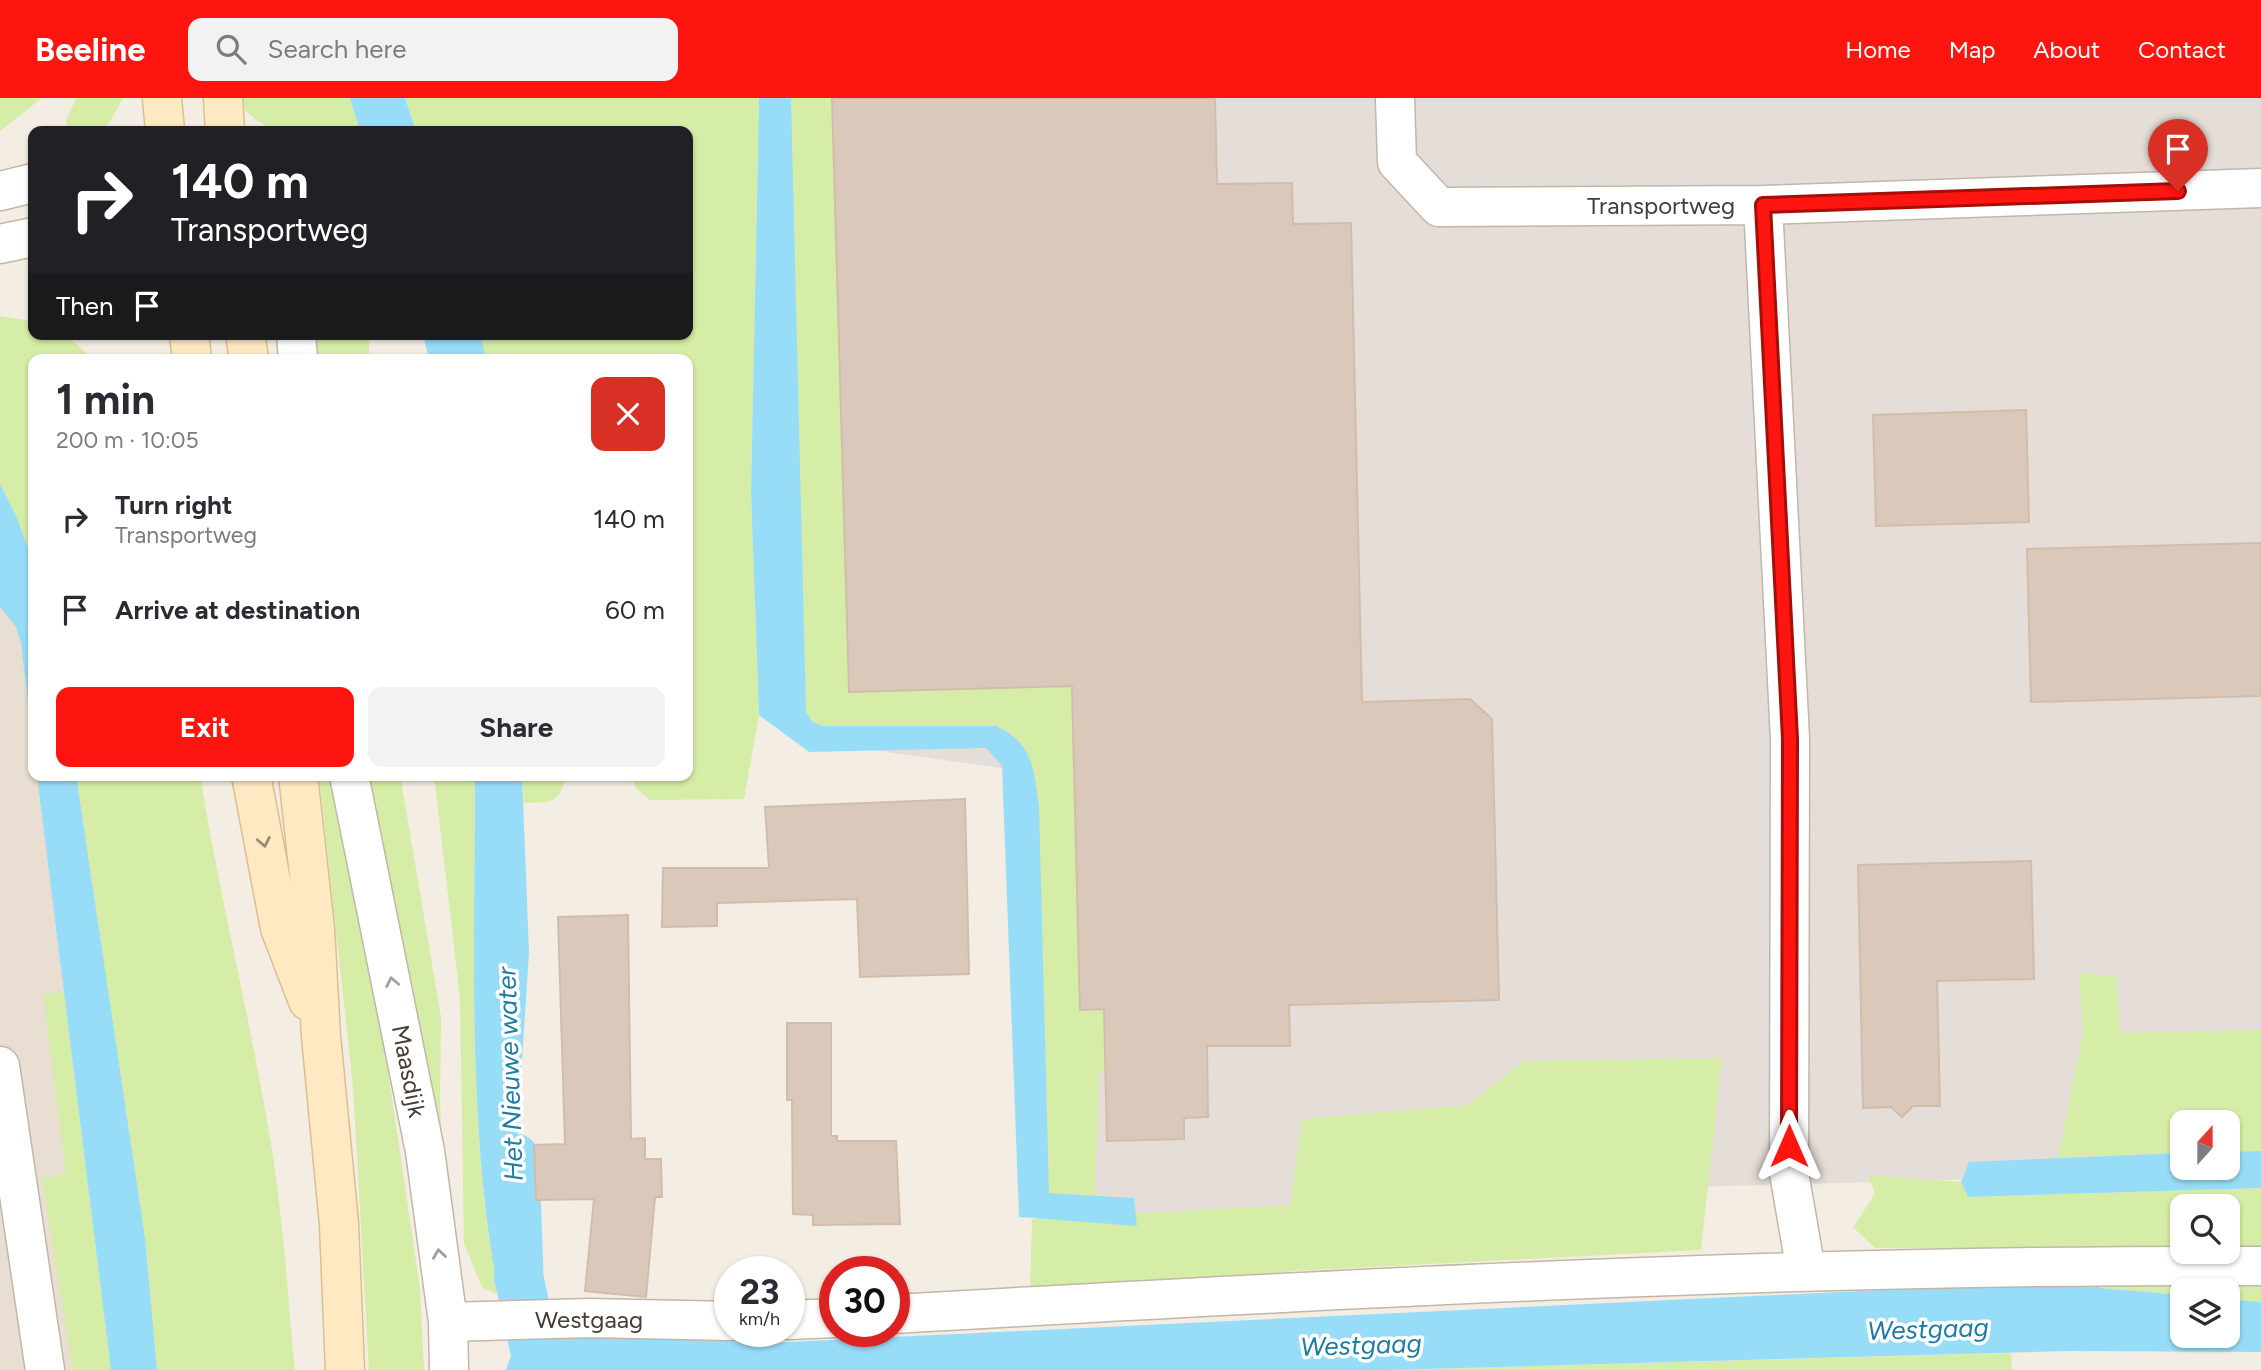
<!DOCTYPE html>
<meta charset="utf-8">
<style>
body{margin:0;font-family:Figtree,sans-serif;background:#f2f2f3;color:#2b2b33;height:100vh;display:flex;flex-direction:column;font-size:26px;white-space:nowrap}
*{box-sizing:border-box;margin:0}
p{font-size:23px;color:#7c7c81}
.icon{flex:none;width:38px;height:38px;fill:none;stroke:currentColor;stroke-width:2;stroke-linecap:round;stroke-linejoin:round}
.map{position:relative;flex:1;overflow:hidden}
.sheet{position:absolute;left:28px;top:256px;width:665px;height:427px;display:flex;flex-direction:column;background:#fff;border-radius:14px;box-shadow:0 2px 5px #0004}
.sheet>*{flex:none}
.guide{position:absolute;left:28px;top:28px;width:665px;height:214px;border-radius:14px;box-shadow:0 2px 5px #0004;background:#202124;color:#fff;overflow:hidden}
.needle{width:46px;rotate:21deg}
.fabs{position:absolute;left:2170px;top:1012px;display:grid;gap:14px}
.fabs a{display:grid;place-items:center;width:70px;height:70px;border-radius:14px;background:#fff;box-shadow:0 2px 5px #0004;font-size:35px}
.speed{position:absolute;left:714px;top:1158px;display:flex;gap:14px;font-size:35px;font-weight:700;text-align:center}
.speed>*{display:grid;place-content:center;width:91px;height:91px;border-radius:50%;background:#fff;box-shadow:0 2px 5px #0004;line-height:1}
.speed small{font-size:18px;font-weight:400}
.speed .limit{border:10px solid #d22;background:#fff;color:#111}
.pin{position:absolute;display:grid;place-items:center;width:60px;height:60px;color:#fff;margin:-72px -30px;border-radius:50% 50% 50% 0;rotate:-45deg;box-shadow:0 0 7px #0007}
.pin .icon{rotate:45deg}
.me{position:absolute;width:77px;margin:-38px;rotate:0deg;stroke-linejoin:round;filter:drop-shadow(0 0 5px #0008)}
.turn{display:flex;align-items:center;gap:24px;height:147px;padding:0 28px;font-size:32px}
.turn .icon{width:91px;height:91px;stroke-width:2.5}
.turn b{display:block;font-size:49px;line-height:60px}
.then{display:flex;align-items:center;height:66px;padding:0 28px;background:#0003;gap:14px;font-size:26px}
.round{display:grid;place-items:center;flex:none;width:74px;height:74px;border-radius:14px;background:#f2f2f3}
.overview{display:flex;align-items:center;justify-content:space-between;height:119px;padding:0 28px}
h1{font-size:42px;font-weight:700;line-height:52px}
.cta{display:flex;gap:14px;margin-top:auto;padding:14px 28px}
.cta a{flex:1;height:80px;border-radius:14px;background:#ff150f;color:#fff;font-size:28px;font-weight:700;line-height:80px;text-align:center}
.cta a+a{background:#f2f2f3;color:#2b2b33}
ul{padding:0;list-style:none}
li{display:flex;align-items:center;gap:21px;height:91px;padding:0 28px}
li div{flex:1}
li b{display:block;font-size:26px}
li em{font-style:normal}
header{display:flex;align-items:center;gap:42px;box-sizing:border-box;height:98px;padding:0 35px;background:#ff150f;color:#fff}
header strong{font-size:33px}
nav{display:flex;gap:38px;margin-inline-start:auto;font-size:24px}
.search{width:490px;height:63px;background:#f2f2f3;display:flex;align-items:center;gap:18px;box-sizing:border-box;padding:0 24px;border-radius:14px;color:#7c7c81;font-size:26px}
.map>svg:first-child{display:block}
.residential{fill:#e8ded1}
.industrial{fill:#e5ded8;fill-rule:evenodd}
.green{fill:#d6eda7}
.water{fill:#98ddf8}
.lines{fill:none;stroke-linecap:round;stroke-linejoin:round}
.canal{stroke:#98ddf8;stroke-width:49}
.building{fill:#dac9ba;stroke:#d2bdaa;stroke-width:2}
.minor-casing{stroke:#c3b6a8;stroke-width:41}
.tertiary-casing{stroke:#c3b6a8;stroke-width:41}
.secondary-casing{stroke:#dcbf8f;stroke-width:41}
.minor{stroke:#fff;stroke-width:38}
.tertiary{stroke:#fff;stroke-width:38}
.secondary{stroke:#ffe9c2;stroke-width:38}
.oneway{stroke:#998a73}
.oneway2{stroke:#a29e99}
.route-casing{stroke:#a60e0a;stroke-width:18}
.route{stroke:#ff150f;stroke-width:12}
.labels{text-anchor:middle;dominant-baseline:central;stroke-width:7;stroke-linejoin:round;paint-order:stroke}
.street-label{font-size:24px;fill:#463c33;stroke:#fff}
.water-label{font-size:26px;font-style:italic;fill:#1e7ca4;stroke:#fff}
</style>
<header>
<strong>Beeline</strong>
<div class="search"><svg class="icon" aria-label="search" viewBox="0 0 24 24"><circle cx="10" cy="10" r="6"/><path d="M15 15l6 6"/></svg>Search here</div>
<nav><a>Home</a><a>Map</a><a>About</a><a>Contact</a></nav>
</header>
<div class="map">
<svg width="2261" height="1272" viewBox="0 0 2261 1272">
<rect width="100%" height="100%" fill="#f4ede3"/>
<path class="residential" d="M33,269V677H140L232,1272H0V283Z"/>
<path class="industrial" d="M786,0H2261V1073L1694,1089L1040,1125L1015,672L801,642ZM2182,1024H2228V1069H2182Z"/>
<path class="green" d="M0,0H42L0,33Z
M76,0H123L110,24L100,33H67L66,23Z
M238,0H350L360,33C317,33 260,46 238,0Z
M405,0H759L751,395L759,617L744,701L650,702L635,690L634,677H688V261H486L480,236H688V33H416Z
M791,0H832L849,593L1084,588L1072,613L1080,912L1148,910L1147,970L1099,972L1095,1097L1049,1096L1039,707L1033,673L996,628H823L813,624L806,614Z
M0,218L33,223V236H65L93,261H33V464L17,420L0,386Z
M311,236H369V261H312Z
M76,677H200C221,807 254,935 274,1065C284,1133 288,1203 295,1272H157L145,1140Z
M319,677H332L374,877L420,1191L424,1272H369L353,988Z
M365,677H400L441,919L440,1004L445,1112Z
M434,677H475C475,843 467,1013 495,1177L493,1183L505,1200L482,1189L464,1146L460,900Z
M522,677L566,678C559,707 551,704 524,705Z
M2079,875L2116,878L2121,935L2261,932V1053L2228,1054V1024H2182V1055L2058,1059L2083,935Z
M64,893L111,1272H73L42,1081L66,1075L43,897Z
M1722,960L1701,1152L1294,1173L1030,1194L1032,1121L1290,1107L1302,1021L1468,1007L1524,963Z
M1868,1077L1961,1084L1969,1099L2261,1090V1150H2228V1108H2182V1150H1875L1853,1129L1875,1096Z
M2261,1177V1204L2228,1201V1192H2182V1197L2100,1190L2092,1182Z
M2011,1255L2012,1272H1389Z"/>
<path class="water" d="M350,0H405L416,33H360Z
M759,0H791L806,614L813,624L823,628H996C1034,646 1033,670 1039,707L1049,1095L1134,1100L1137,1128L1019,1119L1002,668L986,650L809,654L759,617L751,395Z
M423,236H480L486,261H429Z
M0,386L17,420L33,464V645L21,545L16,529L0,509Z
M37,677H76L145,1140L157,1272H111Z
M475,677H522L529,854L518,1025L519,1165L534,1184L559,1240L618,1238L767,1245L2092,1182L2100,1190L2182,1197V1237H2228V1201L2261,1204V1254L2067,1253L1389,1272H506L517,1240L528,1239L521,1202L505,1200L493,1183L495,1177C467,1013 475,843 475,677Z
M2261,1053V1090L1968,1099L1961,1084L1969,1064L2182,1055V1069H2228V1054Z"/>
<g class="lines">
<path class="canal" d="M515,1060L519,1180L539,1272"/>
</g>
<path class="building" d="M832,0H1215L1217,86L1292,85L1293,126L1351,125L1362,604L1470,601L1492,621L1499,902L1289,907L1290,948H1207L1208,1019L1184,1020V1041L1107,1043L1104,911L1080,912L1072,588L849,594Z
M2026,312L2029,424L1876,428L1873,317Z
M2261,445V598L2031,604L2027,451Z
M965,701L969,876L860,879L857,801L717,805V828L662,829L663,770H769L765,709Z
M2031,763L2034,881L1937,883L1940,1008H1913L1902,1019L1891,1009L1863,1010L1858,767Z
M628,817L631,1041L645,1040V1061H661L662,1099H655L646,1199L585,1193L594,1101L536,1102L534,1047L565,1046L558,819Z
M787,925H831V1038H837V1043H896L900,1126L813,1127V1117L793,1116L792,1002H787Z"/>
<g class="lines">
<defs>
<path id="minor" d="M1395,0L1397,64L1439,109L1763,107L2261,90
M1763,107L1790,641L1789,1075L1806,1173
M296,236L298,261
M349,677L425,1053L448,1224L449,1272
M0,968L45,1272
M894,1216C1350,1190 1805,1166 2261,1168
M789,1222L835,1220
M448,1224L590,1220L730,1223"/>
<path id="tertiary" d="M0,93L33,85
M0,146L33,139"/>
<path id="secondary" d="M162,0L165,33
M223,0L225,33
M189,236L192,261
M245,236L249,261
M251,677L280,830L308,903
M298,677L315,831L321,938L339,1126L345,1272"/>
</defs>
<use href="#minor" class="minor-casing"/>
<use href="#tertiary" class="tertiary-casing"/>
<use href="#secondary" class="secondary-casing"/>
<use href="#minor" class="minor"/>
<use href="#tertiary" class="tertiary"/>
<use href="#secondary" class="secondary"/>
</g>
<defs><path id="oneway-chevron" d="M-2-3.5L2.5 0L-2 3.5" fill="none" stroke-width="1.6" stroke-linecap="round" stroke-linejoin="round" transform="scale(1.75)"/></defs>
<use class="oneway" href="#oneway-chevron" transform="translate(264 744) rotate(79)"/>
<g class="oneway2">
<use href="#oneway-chevron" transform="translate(392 884) rotate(-101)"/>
<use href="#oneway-chevron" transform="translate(439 1156) rotate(-98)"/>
</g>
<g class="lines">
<defs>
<path id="route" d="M1789,1048L1790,641L1763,107L2178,93"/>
</defs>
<use href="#route" class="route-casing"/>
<use href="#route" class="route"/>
</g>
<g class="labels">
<g class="street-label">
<text x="1661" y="107">Transportweg</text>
<text transform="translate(409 973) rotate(79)">Maasdijk</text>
<text x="589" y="1221">Westgaag</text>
</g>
<g class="water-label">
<text transform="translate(510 976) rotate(-92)">Het Nieuwe water</text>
<text transform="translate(1928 1231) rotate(-2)">Westgaag</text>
<text transform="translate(1361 1247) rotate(-2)">Westgaag</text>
</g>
</g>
</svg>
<div class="fabs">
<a><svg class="needle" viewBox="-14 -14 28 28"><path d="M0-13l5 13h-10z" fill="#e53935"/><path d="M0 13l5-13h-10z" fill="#7c7c81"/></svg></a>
<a><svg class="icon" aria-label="search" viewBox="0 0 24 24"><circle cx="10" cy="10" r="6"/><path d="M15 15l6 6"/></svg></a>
<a><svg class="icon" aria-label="layers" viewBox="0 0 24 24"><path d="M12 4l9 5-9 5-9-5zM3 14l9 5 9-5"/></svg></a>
</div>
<div class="speed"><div>23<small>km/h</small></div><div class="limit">30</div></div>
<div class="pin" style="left:2178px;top:93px;background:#d93025"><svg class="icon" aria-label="arrive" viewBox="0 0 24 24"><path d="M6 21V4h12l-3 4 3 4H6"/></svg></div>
<svg class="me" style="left:1789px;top:1048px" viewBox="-20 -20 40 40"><path d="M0-17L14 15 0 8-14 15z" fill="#ff150f" stroke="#fff" stroke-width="4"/></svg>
<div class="guide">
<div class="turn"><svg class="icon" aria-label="right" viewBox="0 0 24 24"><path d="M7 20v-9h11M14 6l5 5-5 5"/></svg><div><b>140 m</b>Transportweg</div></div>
<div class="then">Then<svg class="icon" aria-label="arrive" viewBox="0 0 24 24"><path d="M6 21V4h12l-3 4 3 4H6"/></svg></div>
</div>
<section class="sheet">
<div class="overview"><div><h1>1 min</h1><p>200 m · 10:05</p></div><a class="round" style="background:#d93025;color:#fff"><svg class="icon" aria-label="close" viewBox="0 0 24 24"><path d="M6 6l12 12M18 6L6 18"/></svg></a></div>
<ul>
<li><svg class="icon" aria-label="right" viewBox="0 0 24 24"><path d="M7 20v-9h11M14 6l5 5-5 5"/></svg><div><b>Turn right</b><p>Transportweg</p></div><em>140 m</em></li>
<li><svg class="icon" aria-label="arrive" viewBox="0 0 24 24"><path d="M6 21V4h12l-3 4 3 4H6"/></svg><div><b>Arrive at destination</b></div><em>60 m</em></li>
</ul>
<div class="cta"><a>Exit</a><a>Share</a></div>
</section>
</div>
